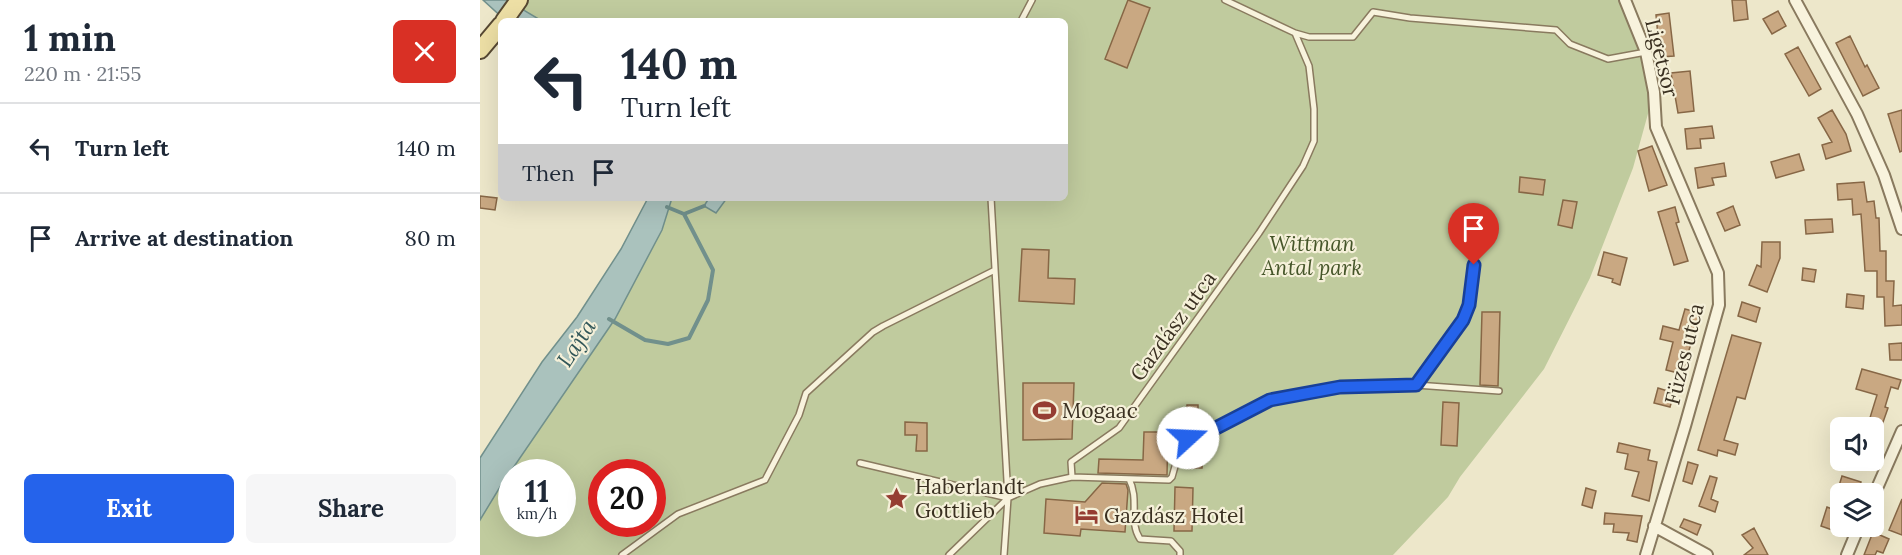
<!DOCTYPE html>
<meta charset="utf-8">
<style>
body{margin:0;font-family:Lora,serif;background:#f6f6f7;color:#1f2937;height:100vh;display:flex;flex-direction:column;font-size:22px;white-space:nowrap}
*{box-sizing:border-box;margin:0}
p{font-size:20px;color:#747a83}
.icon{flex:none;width:33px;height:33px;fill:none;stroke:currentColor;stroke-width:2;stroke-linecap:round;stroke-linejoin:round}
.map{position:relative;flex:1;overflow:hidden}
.side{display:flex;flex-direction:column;background:#fff;width:480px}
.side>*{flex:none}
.top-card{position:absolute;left:18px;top:18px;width:570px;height:183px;border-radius:9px;box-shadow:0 6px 24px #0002;background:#fff;color:#1f2937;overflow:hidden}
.controls{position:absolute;left:1350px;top:417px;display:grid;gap:12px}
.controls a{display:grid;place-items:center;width:54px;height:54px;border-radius:9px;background:#fff;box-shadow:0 6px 24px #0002;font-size:30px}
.speed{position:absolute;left:18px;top:459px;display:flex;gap:12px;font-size:30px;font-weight:700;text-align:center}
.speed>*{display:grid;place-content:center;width:78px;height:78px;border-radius:50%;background:#fff;box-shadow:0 6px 24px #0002;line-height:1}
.speed small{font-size:15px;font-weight:400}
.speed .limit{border:9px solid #d22;background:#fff;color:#111}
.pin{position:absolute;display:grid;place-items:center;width:51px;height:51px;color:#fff;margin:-62px -26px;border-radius:50% 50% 50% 0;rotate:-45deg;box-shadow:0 0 6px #0007}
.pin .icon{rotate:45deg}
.me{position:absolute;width:66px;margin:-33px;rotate:70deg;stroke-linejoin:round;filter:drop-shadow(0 0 4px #0008)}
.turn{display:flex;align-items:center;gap:21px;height:126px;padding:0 24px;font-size:27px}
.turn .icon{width:78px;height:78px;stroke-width:2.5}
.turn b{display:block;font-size:42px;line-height:51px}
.then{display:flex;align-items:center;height:57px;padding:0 24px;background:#0003;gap:12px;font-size:22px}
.round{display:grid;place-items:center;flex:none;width:63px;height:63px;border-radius:9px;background:#f6f6f7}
.headline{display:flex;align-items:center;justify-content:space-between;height:102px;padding:0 24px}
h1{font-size:36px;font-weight:700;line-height:45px}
.button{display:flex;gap:12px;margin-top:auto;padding:12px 24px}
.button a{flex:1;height:69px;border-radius:9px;background:#2563eb;color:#fff;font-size:24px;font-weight:700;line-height:69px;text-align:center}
.button a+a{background:#f6f6f7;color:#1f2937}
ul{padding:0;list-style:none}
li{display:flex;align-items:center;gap:18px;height:90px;padding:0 24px;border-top:2px solid #e0e1e3}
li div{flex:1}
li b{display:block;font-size:22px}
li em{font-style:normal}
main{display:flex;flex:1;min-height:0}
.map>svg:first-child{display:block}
.green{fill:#c0cb9e;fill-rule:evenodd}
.water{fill:#aac2bd;stroke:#71908c;stroke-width:1.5}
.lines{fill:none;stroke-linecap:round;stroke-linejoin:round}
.stream{stroke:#71908c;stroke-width:4}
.building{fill:#c9a882;stroke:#876746;stroke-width:1.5}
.service-casing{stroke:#897a5f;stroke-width:8}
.minor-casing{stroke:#897a5f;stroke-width:14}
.primary-casing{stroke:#574832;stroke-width:20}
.service{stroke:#f8f3dd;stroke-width:5}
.minor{stroke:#f8f3dd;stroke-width:10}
.primary{stroke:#eddfa5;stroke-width:16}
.route-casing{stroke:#184099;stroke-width:15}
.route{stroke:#2563eb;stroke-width:10}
.labels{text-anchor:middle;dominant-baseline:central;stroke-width:4.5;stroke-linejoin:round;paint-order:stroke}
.street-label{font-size:21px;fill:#3a3021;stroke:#f5f0d9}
.park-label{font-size:21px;font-style:italic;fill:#455529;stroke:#f5f0d9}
.poi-label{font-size:21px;fill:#3a3021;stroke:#f5f0d9;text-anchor:start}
.water-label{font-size:22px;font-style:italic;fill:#325759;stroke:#f5f0d9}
</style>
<main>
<section class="side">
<div class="headline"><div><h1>1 min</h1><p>220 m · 21:55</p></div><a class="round" style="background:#d93025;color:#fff"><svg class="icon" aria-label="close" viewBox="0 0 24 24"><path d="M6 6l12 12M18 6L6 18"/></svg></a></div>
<ul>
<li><svg class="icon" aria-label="left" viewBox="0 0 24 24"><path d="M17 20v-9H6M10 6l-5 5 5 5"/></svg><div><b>Turn left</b></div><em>140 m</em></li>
<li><svg class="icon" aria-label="arrive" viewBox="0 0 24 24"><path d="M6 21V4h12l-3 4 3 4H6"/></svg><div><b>Arrive at destination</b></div><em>80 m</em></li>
</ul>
<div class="button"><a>Exit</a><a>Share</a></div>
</section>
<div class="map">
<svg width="1422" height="555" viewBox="0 0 1422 555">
<rect width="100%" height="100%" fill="#ede7ca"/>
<path class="green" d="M36,0H1144L1174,92L1153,168L1110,278L1064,369L980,477L968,497L913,555H0V480L144,265L169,198H585V21H53L31,7ZM32,472H82V524H32ZM122,472H172V524H122Z"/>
<path class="water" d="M3,0H34L45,11L62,21H26Z
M168,198H192L182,230L135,319L20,487L0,520V458L62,362L97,317L141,249Z
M229,198H247L236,213L224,206Z"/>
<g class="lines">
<path class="stream" d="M204,214L224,206
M129,319L165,340L188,344L209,338L228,300L233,270L204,214L187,207"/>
</g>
<path class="building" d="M648,0L670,8L647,68L625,59Z
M1252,0H1266L1268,19L1254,21Z
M1298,11L1306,26L1292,34L1283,19Z
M1189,13L1194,56L1180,57L1176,15Z
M1370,36L1385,67L1387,65L1399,88L1383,96L1356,43Z
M1318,47L1341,89L1329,96L1305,54Z
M1210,71L1214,111L1198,113L1191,73Z
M1352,110L1366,134L1371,151L1346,159L1342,145L1352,142L1338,118Z
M1422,110V151L1420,152L1408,114Z
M1232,126L1234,138L1220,139L1221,148L1207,149L1205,129Z
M1172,146L1187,185L1169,191L1158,151Z
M1319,154L1324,170L1296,178L1291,162Z
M1244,163L1246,176L1232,178L1234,185L1218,188L1215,168Z
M1040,177L1065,180L1063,195L1039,192Z
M1384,182L1387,202L1394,201L1396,218H1399L1400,251H1406V281H1414L1413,306L1422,305V325L1405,326L1404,297H1397V271H1385L1381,214L1373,215L1372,199L1358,200L1357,184Z
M0,196L17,198L15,210L0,208Z
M1083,200L1097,202L1092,228L1078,225Z
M1253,206L1260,225L1245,231L1237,213Z
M1195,207L1199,222L1196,223L1208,261L1194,265L1178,212Z
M1352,219L1353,232L1326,234L1325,220Z
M1282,242H1300V258L1287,292L1269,285L1277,265L1281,267Z
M542,249L569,250L568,278L595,279L594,304L539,301Z
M1124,252L1147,258L1140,285L1132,282L1133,279L1118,275Z
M1323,268L1336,270L1334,282L1322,280Z
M1367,294L1384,296L1383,309L1366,307Z
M1262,302L1280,308L1276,322L1258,316Z
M1205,309L1220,313L1202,374L1186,370L1193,342L1180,339L1183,326L1199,330Z
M1002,312H1020L1018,386L1000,385Z
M1252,335L1281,343L1265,399L1257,397L1244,440L1258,444L1255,455L1238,450L1237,456L1218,450Z
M1422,343V360H1410L1409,344Z
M1382,369L1421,380L1418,389L1411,387L1405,407L1408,408L1402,425L1389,421L1397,395L1376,389Z
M543,383H594L592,439L543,440Z
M1178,388L1194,393L1190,407L1174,403Z
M963,402L979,403L977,446L961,445Z
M707,405H718V428H706Z
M425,422L447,423V451H436L437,435H425Z
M664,432H688L687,475L618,473L619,459L663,460Z
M1139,443L1170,450L1168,460L1177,462L1169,501L1152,496L1159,472L1145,469L1148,454L1137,452Z
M709,449H723L722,468H709Z
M1208,462L1218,465L1212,484L1203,481Z
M1230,476L1237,478L1231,499L1238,502L1235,512L1219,506Z
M1362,476L1381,482L1377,494H1360V526L1358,532L1341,526L1347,507L1352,509Z
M622,483L646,484L648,490L645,532L601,529L600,536L564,533L566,499L605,502Z
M695,487L713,488L712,531H694Z
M1106,488L1116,491L1112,508L1102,505Z
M1422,499V535L1409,530Z
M1125,513L1162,516L1157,542L1147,540L1149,533L1133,532L1134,524H1124Z
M1204,519L1221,525L1217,535L1200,527Z
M1274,528L1288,555H1264L1273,548L1262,535Z
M1393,532L1409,539L1403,553L1397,551L1395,555H1384Z"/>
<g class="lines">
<defs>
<path id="service" d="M541,21L552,0
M815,33L829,37H873L893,12L930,18L1076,30L1090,44L1128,59L1166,52
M511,198L528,498L524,555
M936,385L983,320L989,305L994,265
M380,463L528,498
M592,477L689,480L692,477L701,445L708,438L734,429L790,400L860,387L936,385L1019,391
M649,479C660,500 648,521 660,539L691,541L700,551V555
M142,555L198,514L285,480L319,415L326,393L393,332L403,326L515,270
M469,555L528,498L560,484L592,477L591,462L639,428L779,233L823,166L834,141V109L829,66L815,33L745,0"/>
<path id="minor" d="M1145,0L1166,52L1174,92L1176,127L1238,273L1239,305L1205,426L1166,555
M1315,0L1377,114L1404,175L1422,229
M1394,495L1422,431
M1174,526L1227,555
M1367,555L1379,526"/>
<path id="primary" d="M24,21L39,0
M0,50L21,25"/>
</defs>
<use href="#service" class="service-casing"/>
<use href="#minor" class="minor-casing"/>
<use href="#primary" class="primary-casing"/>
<use href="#service" class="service"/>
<use href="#minor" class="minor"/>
<use href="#primary" class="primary"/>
</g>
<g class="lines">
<defs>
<path id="route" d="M708,438L734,429L790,400L860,387L936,385L983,320L989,305L994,265"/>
</defs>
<use href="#route" class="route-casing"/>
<use href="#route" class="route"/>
</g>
<defs>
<symbol id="stadium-bare" viewBox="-9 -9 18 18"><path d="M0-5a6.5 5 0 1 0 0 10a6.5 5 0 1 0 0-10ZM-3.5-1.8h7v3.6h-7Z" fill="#953d32" stroke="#f5f0d9" stroke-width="2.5" paint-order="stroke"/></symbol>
<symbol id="sight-bare" viewBox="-9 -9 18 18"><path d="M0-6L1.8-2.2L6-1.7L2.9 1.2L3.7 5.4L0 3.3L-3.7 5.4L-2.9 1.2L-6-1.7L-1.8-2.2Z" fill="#953d32" stroke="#f5f0d9" stroke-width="2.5" paint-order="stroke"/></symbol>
<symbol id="hotel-bare" viewBox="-9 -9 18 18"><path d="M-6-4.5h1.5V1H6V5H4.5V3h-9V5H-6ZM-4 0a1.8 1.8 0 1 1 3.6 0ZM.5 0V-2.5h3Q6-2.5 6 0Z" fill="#953d32" stroke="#f5f0d9" stroke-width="2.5" paint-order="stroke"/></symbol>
</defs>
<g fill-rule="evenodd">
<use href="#stadium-bare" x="548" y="394" width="33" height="33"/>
<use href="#sight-bare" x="400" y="482" width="33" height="33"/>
<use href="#hotel-bare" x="590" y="498" width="33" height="33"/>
</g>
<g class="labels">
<g class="street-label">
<text transform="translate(1182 58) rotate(76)">Ligetsor</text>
<text transform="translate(693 326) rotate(-54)">Gazdász utca</text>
<text transform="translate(1204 354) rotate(-76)">Füzes utca</text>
</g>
<g class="park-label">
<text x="832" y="243">Wittman<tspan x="832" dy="24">Antal park</tspan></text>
</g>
<g class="poi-label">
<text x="582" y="410">Mogaac</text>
<text x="435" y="486">Haberlandt<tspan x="435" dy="24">Gottlieb</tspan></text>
<text x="624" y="515">Gazdász Hotel</text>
</g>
<g class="water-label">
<text transform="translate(96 343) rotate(-57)">Lajta</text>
</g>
</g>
</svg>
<div class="controls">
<a><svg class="icon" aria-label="sound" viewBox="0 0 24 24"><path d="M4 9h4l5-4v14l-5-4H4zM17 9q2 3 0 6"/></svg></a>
<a><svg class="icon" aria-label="layers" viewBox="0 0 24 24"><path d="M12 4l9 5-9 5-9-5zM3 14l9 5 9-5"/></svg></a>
</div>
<div class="speed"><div>11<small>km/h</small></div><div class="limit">20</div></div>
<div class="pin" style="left:994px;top:265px;background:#d93025"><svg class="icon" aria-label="arrive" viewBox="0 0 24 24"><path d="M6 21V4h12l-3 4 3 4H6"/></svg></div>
<svg class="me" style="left:708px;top:438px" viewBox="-20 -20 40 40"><circle r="19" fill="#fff"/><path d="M0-13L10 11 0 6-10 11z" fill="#2563eb"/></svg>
<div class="top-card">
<div class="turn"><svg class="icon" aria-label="left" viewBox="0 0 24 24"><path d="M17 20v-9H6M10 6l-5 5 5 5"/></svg><div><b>140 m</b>Turn left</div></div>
<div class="then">Then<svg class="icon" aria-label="arrive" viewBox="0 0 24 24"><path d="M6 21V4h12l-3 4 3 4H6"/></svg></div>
</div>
</div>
</main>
